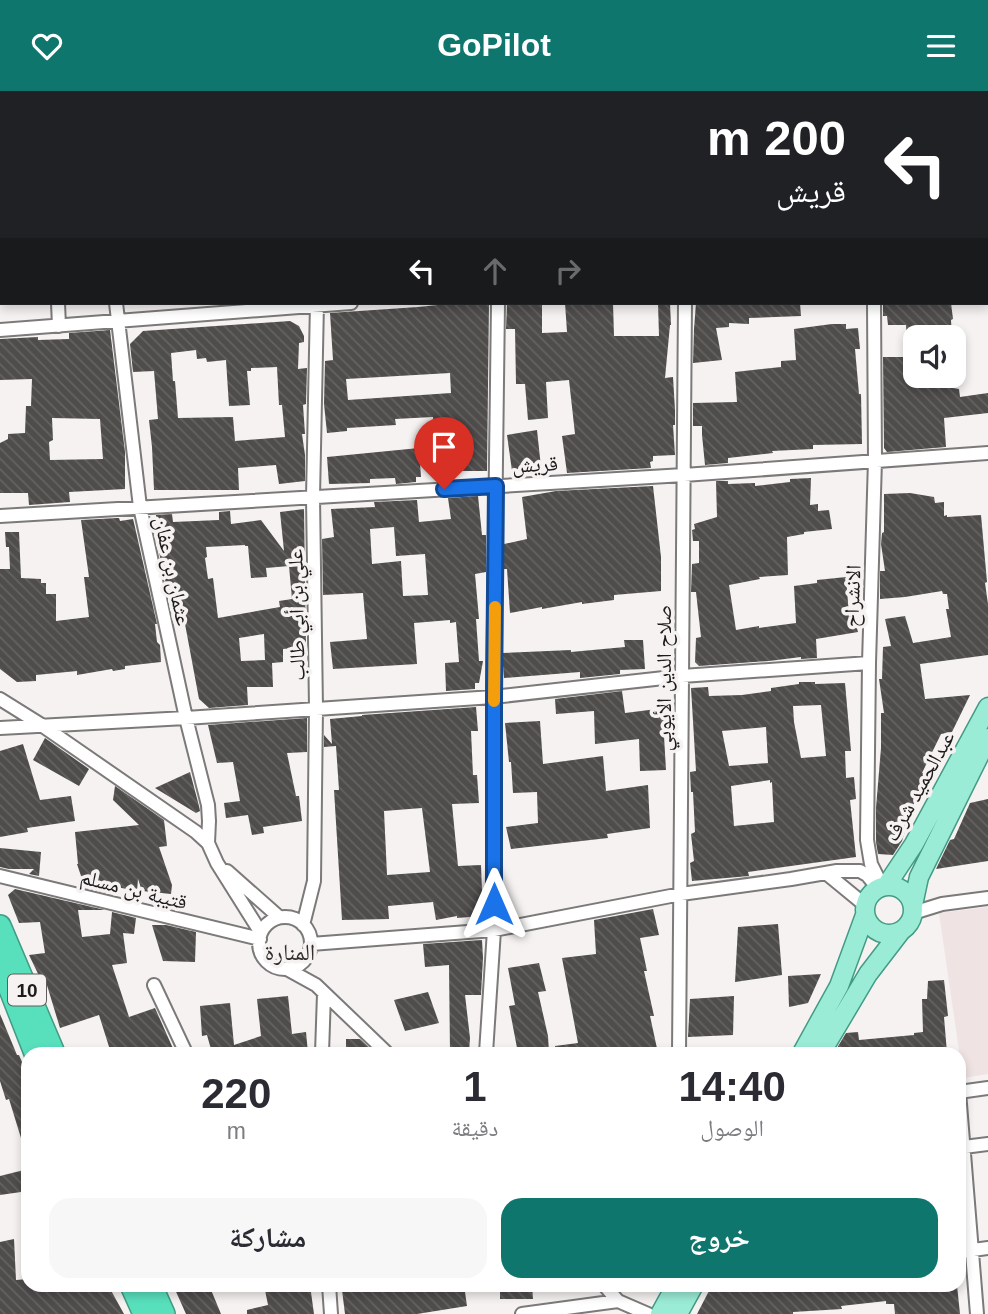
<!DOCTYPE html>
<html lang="ar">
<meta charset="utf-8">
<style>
body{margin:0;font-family:Arial,"Noto Naskh Arabic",sans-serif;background:#f7f7f7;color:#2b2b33;direction:rtl;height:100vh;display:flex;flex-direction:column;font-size:26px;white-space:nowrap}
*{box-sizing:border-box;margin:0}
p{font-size:23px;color:#7c7c81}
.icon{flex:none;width:38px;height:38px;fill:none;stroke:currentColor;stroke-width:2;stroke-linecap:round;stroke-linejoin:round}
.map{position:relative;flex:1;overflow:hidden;direction:ltr}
.details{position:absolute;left:21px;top:956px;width:945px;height:245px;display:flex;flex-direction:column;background:#fff;border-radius:21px;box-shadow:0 4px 10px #0003;direction:rtl}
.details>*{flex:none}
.hud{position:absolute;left:0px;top:0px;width:989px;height:214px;box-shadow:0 4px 10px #0003;direction:rtl;background:#202124;color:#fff;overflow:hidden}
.tools{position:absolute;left:903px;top:234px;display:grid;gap:14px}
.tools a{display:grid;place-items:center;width:63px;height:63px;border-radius:14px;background:#fff;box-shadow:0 4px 10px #0003;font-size:35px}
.pin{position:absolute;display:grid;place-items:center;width:60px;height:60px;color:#fff;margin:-72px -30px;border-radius:50% 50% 50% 0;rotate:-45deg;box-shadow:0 0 7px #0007}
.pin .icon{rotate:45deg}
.me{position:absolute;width:77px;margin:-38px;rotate:0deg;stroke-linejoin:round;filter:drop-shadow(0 0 5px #0008)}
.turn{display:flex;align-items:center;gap:24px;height:147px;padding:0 28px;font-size:32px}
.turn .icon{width:91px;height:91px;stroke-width:2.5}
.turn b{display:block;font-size:49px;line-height:60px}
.lanes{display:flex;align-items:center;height:66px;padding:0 28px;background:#0003;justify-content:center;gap:35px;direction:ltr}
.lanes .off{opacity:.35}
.eta{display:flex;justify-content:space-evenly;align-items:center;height:119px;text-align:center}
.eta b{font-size:42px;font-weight:800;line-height:49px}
.cta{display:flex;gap:14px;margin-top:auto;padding:14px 28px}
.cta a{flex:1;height:80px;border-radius:21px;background:#0f766e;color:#fff;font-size:28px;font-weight:800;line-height:80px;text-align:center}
.cta a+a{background:#f7f7f7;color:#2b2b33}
header{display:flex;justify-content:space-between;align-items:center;height:91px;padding:0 28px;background:#0f766e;color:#fff;font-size:32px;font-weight:800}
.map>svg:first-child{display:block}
.built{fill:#f0e3e3}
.building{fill:url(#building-back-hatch);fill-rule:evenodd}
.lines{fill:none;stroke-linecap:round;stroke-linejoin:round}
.street-casing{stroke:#7c7979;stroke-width:16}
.primary-casing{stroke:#439b84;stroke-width:21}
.highway-casing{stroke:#439b84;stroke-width:24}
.street{stroke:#fff;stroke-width:12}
.primary{stroke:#9becd7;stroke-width:18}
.highway{stroke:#58e0bc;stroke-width:21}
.route-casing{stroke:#114b97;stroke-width:18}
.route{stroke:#1a73e8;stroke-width:12}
.slow{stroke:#f59e0b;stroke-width:12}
.labels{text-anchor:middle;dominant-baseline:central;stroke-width:7;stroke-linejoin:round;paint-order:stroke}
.shield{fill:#f6f2f2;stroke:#5e5c5c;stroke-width:2}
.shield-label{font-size:19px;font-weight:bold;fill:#1d1b1b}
.street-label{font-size:21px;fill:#1d1b1b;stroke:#f6f2f2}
.neighbourhood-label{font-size:23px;fill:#302e2e;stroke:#f6f2f2}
</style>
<header><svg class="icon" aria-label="menu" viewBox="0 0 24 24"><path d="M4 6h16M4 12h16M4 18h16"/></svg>GoPilot<svg class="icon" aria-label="heart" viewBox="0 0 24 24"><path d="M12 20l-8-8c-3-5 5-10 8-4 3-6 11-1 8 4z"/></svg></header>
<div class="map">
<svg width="988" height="1223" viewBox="0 0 988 1223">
<defs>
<pattern id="building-back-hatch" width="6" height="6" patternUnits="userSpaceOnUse" patternTransform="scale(1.75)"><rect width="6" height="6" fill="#4f4c4c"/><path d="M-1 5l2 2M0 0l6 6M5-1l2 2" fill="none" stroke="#656262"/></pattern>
</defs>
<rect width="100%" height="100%" fill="#f6f2f2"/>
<path class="built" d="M988,816V983L963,987L939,822Z"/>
<path class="building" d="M457,212H489L487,380H462L457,351L435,353L433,326L395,328L396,334L347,337V340L327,342L324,313L325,270L333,269L330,222L418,216ZM450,282L451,302L348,309L346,288Z
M507,212H542V242L567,241L565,212H613L614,245H659L658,212H670L671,234H670L665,287L673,286L675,319V334H673L675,364L653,365V370L650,371L651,377L567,382L562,345L575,343L569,289L546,291L548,327L528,329L525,293H516L515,238H506Z
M696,212H800L801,225L749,227V233L729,232V236L716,237L722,269L693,272L694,238Z
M883,212H951L953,228L951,229L952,247H907L906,234H888L887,225H883Z
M290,230L299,235L304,245V251L299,252L298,278L307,277L306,313L303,314L305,343H302L305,364V390L279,393L276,374L238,377L239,399H154L152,356L149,329L158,328L154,280L133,281L130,253L143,240ZM196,259L197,268L206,267L207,271L226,269L229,315L250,314L247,280H251V277L277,276L279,314H282L285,346L235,350L233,326L178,327L175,290H173L171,262Z
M832,233H846V238L858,237L860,258H855L859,303H861L862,353L813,354V358L772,360L773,362L728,367V372L705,374L702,344V335H693V312L737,311L735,281L781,276V270L796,269L794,238Z
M110,239L125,361V398L69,401L70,411L29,414L28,402H0V352L8,348V343L25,342L26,315H31L32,288L0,289V248L38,246V249L69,248V242ZM52,327L100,328L103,368L50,369L49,351L53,349Z
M883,266H915V292H917V296L936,294L959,298L960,306L988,302V322L944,327L946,356L887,361L884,357Z
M537,339L541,376L512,380L507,344Z
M419,357L421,386H416V391L396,393L395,387L370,388V392L329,393L327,366Z
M811,387L810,414L818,413V420L829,419L832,438L804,441V443L787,446L788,484L759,486L760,488L729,494L736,539L759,535V537L796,532L794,495L817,492V489L846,486L849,524L853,523L858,541L816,548L817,567L801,568V566L769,570L699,575L695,571L696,547L701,546L696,501H691L692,473L699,472V450H693L692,439L695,438L694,433L717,426L716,390H728V393L755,392V395L790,391V388Z
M653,395L661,466V500L614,504V509L582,513V511L542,518V516L510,522L507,478H503L504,453L527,448L522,406L556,400Z
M910,402L934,406L935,412L944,411V425L947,424V426L981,424L987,491L985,492L988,513V564L920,573L925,608L970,604L952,641L941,643L922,682L934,681L923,705L916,706L902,750L893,764L878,763L876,751V717L881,657V622H884L879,588H882L883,556L891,555L885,528L905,525L913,552L951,546L946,518H949L947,503H943L942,500L905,506L880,508V480H885L881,453L882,442L884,441V403Z
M478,405L482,444H486V481L475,483L479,528H476L479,570H483L479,592H475V598L446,600L445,572L459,571L456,531L450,532V529L414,532L417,573L333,578L330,551L367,548L363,502L323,504L322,448L334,446L331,418L375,416L374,411L417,409L419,431L451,428L448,407ZM394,436L396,465L425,463L428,504L403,505L401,470L372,473L370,438Z
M304,418L306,556L283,558V571L272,572L273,596H247L248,614L209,617L199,608L185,533H181L179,529L174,530L152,429L156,428V424L172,423L173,431L219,429V421L230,420L231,433L261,429L284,460L280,421ZM245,454V455H248L251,487L267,486L266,477L289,475L292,508L279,510L280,516L218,527L213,487L208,488L205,467L207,466L206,456ZM264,543L265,569L241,570L239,547Z
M117,427H119L120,430L133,428L134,432L157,533H155L157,551L160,554L161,571L125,575V578L113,580L112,578L77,584V580L36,584V590L17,591L0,578V478H10L9,456H6L5,441H19L21,487L41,488V492H46V503H56V530L89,526L84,486H89L81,429Z
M624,549H643L645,578L620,579V583L580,587V581L504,587L502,562L571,559V561L625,556Z
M799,591H815V593L845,592L851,660H845L846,687L854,686L856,708L850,709L856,766L748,781L749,785L692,790L690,772L694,770L691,743L695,741L693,701H691L690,681L696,680L691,597L708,596L709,605L742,604L771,600V597L799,593ZM821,614L826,665L801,667L794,631L793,615ZM766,636L768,672L729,675L722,640ZM770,689V692L772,691L774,731L734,735L731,695Z
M622,600L625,622L665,617L667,644L664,645L666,679L640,680L639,648L595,653L594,620L556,623L555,608Z
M476,616L478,640H471L473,684H477L479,712L452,713L458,775L481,774L483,825L457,827V825L436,829L433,811L388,815L389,828L342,829L334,699H339L336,655L324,656V644L332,653L330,628L362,625V624ZM422,717L430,781L387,784L384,720Z
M307,627V661L287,662L296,705H299L302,730L263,736L264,742L252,744L248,724L226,727L224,712L240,710L233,671L217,672L208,634Z
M540,630L543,673L603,665L606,700L648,694L650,737L607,743L608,747L511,758L506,736L538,732L537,701L513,702L511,671H509L505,632Z
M45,647L89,678L79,695L33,669Z
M23,653L40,709L71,705L75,730L27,737L28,741L0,746V660Z
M190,681L199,715L200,720L196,722L155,697Z
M115,695L164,729L167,755L159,756L172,794L171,803L142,800L138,788L137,800L106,794V802L85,797L77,773H78L75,741L139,734L113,709Z
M988,708V770L936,778L950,749L954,748L970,712Z
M0,757L41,761L39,785L29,783L34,778H9L0,776Z
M15,798L105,819H78L82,846L110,843L112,821L136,827L134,843L123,842L127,872L112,874L129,926L155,917L175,962H111L99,924L60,937L46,891H42L29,864L45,862L40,831L19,832L8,804Z
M653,818L659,844L640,847L647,880H644L654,925H650L658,962H555V955L578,952L562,867L596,863L594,829Z
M778,833L782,884L735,891L738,836Z
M152,834H166L196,841L195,871L163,870Z
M482,849L483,867L481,904H465L470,947L469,962H450L449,874L425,876L423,853Z
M539,872L546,900L538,901L548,945L549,962H518L509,915L515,914L508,877Z
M821,883L808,912L789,916L788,885Z
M944,889L948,925L944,926L947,962H923L922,957L895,959L896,962H834L846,942L858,941L859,949L914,944V942L923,941L922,908H927L928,890Z
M428,901L439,932L405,940L394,909Z
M288,905L292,943L306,941L308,962H212L207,944L202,945L200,915L230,912L234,954L261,945L257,908Z
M734,905L733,944L688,946L690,908Z
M0,923L17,964H19L28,985V1060H25L9,1008L6,1009L0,990Z
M346,948H360L375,962H346Z
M28,1078V1100L0,1104V1085Z
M14,1148L16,1189L28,1188V1194H108L124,1223H0V1151Z
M173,1194H209L221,1223H186Z
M264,1194H310L314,1223H247V1219L268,1214Z
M379,1194H464L467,1215L417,1223H345L342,1199Z
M500,1194H532L533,1208H500Z
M747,1194V1197L774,1194H790V1195L812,1194H899L900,1196L921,1194H957L960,1223H895L894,1213H886V1210L841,1215L842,1218L793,1221V1223H697L710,1198Z"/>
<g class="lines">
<defs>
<path id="street" d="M42,0V2
M314,0V2
M498,0L499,2
M872,0V2
M94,2L117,0
M686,2V0
M0,8H2
M58,212L59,235
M116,212L140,416L186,627L208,714L209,730L208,752
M874,212L875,369L869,572L867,749L871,773L882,795
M0,239L351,212
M0,425L684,384L988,362
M0,608L40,633L196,741L208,752L217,772L261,842
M0,637L186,627L493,606L682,585L869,572
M227,780L279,826
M826,782L865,814
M0,785L260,848
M913,822L942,813L988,807
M259 852a26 26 0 1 1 52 0a26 26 0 1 1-52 0Z
M303,834L314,790L316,617L313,406L317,212
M311,853L494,839L681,803L791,788L837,780H860L867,784L876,795
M287,878L316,894L387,962
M154,894L186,962
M322,962L324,903
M486,962L494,839L493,606L498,212
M679,962L685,212
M959,1001L977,1223
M959,1001L988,997
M964,1056L988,1053
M959,1161L988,1157
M329,1194L331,1223
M604,1194L618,1210L648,1223
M522,1223L618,1210"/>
<path id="primary" d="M865 819a24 24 0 1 1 48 0a24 24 0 1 1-48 0Z
M886,795L914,753L988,616
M913,814L919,786L988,647
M802,962L839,895L865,824
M821,962L868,883L901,840
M660,1223L676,1194
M678,1223L694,1194"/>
<path id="highway" d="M0,835L54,962
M0,873L35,962
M131,1194L144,1223
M151,1194L164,1223"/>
</defs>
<use href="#street" class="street-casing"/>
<use href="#primary" class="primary-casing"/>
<use href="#highway" class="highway-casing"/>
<use href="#street" class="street"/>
<use href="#primary" class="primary"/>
<use href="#highway" class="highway"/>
</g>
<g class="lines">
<defs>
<path id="route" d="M444,398L496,395L494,606V813"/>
</defs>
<use href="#route" class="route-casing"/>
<use href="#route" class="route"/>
<path class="slow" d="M494,610L495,516"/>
</g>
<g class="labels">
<rect class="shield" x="8" y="883.5" width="38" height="31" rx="5"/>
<g class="shield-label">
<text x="27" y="899">10</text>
</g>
<g class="street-label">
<text transform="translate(535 373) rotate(-3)">قريش</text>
<text transform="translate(173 480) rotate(78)">عثمان بن عفان</text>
<text transform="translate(852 505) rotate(-88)">الانشراح</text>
<text transform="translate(296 524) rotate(-91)">علي بن أبي طالب</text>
<text transform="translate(663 587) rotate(-90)">صلاح الدين الأيوبي</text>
<text transform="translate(919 695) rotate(-61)">عبدالحميد شرف</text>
<text transform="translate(134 798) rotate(14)">قتيبة بن مسلم</text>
</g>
<g class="neighbourhood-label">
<text x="290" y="861">المنارة</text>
</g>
</g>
</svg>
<div class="tools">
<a><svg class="icon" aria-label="sound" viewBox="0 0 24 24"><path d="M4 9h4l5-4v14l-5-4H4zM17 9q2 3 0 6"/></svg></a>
</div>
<div class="pin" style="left:444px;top:398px;background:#d93025"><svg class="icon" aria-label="arrive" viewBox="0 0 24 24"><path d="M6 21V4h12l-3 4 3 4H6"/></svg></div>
<svg class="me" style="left:494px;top:813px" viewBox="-20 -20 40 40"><path d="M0-17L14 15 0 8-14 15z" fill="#1a73e8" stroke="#fff" stroke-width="4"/></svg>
<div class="hud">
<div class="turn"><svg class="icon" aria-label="left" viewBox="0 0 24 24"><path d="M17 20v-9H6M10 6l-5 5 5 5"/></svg><div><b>200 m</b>قريش</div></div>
<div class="lanes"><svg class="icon" aria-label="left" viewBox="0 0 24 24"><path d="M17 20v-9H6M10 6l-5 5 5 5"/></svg><svg class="icon off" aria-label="ahead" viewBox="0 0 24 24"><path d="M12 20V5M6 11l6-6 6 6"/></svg><svg class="icon off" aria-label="right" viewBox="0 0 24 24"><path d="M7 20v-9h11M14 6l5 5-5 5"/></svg></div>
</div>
<section class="details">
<div class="eta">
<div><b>14:40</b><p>الوصول</p></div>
<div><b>1</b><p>دقيقة</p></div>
<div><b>220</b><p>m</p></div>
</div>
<div class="cta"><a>خروج</a><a>مشاركة</a></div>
</section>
</div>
